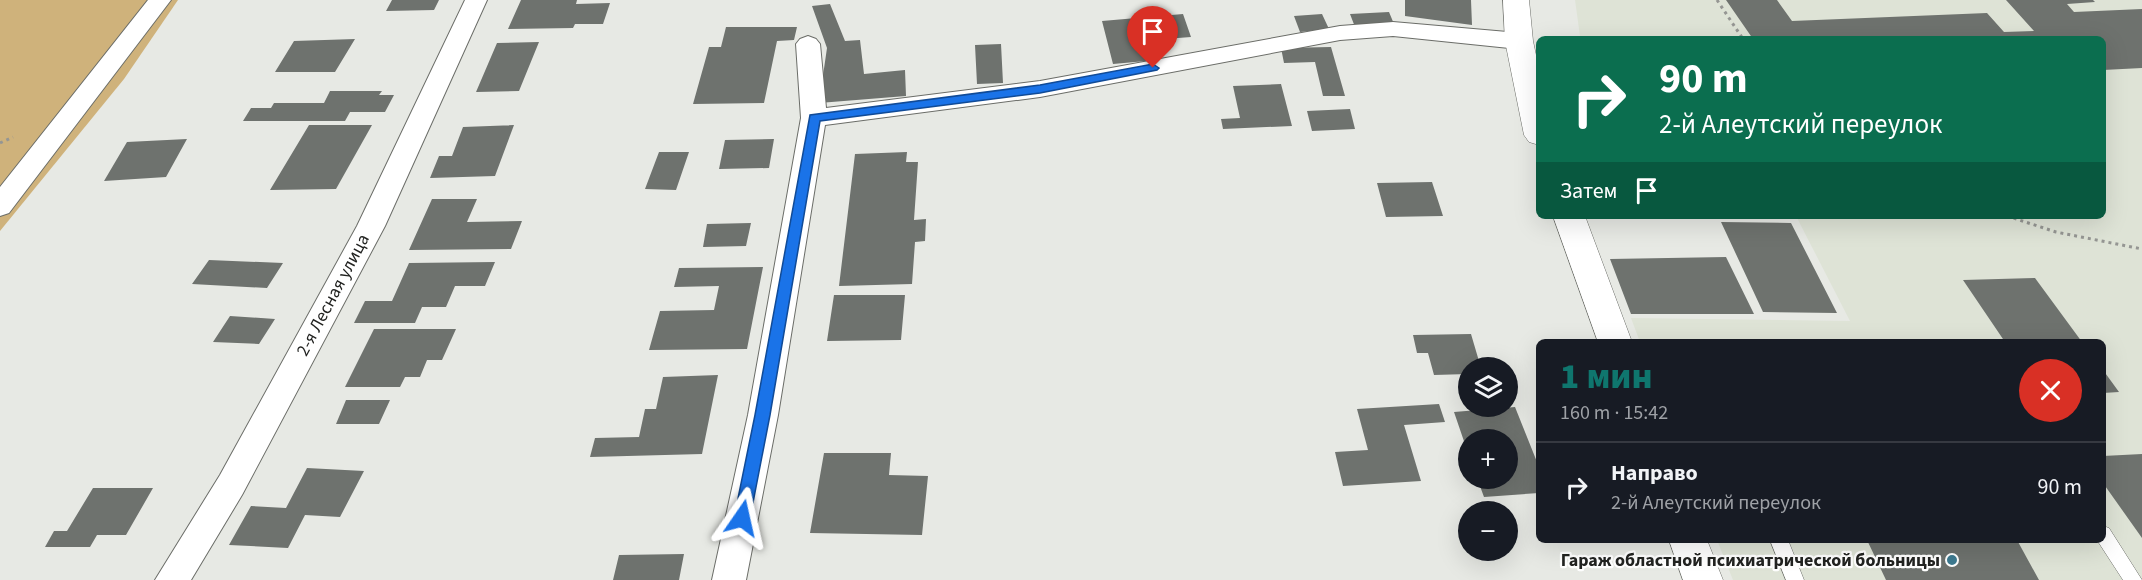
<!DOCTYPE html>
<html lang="ru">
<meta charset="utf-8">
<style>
body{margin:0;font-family:"Source Sans 3",sans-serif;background:#20242c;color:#f1f3f6;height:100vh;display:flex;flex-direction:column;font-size:22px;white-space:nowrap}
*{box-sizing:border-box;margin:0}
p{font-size:20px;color:#9ea1a6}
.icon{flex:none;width:33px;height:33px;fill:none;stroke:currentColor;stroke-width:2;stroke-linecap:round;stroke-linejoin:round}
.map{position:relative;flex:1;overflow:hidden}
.panel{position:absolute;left:1536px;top:339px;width:570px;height:204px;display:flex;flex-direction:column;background:#171b24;border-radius:9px;box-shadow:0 6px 24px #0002}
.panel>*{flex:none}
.guide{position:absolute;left:1536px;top:36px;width:570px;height:183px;border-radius:9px;box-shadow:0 6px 24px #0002;background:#0b6e4f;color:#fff;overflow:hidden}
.fabs{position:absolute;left:1458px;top:357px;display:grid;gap:12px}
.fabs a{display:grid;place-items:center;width:60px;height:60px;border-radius:50%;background:#171b24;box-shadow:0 6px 24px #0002;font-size:30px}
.pin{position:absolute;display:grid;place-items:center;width:51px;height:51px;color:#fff;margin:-62px -26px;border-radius:50% 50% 50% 0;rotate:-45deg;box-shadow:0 0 6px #0007}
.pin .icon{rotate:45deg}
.me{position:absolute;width:66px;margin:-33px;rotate:11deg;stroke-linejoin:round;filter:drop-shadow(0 0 4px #0008)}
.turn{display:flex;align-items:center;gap:21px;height:126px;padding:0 24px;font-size:27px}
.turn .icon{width:78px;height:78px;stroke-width:2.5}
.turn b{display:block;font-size:42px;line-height:51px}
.then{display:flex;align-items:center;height:57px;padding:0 24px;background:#0003;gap:12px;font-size:22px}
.round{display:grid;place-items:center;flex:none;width:63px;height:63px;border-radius:32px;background:#20242c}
.head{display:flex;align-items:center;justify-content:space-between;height:102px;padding:0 24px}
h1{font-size:36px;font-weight:800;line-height:45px;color:#0f766e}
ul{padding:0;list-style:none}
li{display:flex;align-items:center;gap:18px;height:90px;padding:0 24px;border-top:2px solid #363941}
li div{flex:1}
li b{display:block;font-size:22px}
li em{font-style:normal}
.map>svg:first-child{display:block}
.built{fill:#dee3d6}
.green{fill:#cfb27b}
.building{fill:#6e726e}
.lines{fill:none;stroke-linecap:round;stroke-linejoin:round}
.lane-casing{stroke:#6b6d68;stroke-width:1}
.street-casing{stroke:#6b6d68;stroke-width:2}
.secondary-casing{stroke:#6b6d68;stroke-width:1}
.path{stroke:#959693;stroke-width:3;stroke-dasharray:3 4;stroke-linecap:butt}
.lane{fill:#fff;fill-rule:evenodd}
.street{fill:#fff;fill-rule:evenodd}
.secondary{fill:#fff;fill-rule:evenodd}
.route{fill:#1a73e8;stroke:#114b97;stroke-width:1.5}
.poi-dot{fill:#3d7a90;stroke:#fff;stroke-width:2}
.labels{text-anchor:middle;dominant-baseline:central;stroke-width:4.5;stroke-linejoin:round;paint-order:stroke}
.street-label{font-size:18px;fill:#222321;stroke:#fff}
.poi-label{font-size:18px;font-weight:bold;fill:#222321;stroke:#fff;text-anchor:end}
</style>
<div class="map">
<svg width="2142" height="580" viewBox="0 0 2142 580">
<rect width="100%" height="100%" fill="#e7e9e4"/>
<path class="built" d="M1575,0H2142V580H1733L1717,540H2103V342H1640L1631,318L1850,321L1796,216H2103V39H1612L1580,36Z"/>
<path class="green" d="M0,0H178L124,79L0,231Z"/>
<path class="building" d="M392,0H439L434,10L386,11Z
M521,0H577L576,4L610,3L603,24H575L573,28L508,29Z
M1405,0H1471L1472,25L1405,16Z
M1726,0H1777L1792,21L1987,13L2004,32L2034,31L2006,0H2093L2095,2L2067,4L2074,12L2142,9V68L2103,70V39H1753Z
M830,4L845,41L860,40L864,74L905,70L906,96L819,103L827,48L812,6Z
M1389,12L1394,24L1355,27L1350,14Z
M1183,14L1191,37L1152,40L1157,60L1113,64L1102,21Z
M1322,14L1329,29L1300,32L1294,16Z
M726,27H797L794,40L777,41L764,103L693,104L709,47H721Z
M355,39L335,72H275L294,41Z
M539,42L519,91L476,92L497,43Z
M1001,44L1003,83L977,84L975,45Z
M1331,47L1345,96H1323L1315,62L1284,63L1281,48Z
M1281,84L1292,126L1223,129L1221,119L1240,118L1233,86Z
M330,91H382L379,95H394L385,112H350L345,121H243L251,108H271L274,103H324Z
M1350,109L1355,129L1312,131L1307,111Z
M309,125H372L336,189L270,190Z
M514,125L495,176L430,178L439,156H452L463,127Z
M187,139L166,177L104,181L127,142Z
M774,139L769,168L719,169L725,140Z
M659,152H689L676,190L645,189Z
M907,152L906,162H918L914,220L926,219L925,241L915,242L912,284L839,286L855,154Z
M1432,182L1443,216L1386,217L1377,183Z
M432,199H477L467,222L522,221L511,249L409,250Z
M1721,222L1791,223L1837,313L1763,312Z
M751,223L746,246L703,247L707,224Z
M1726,257L1754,314H1631L1610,259Z
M209,260L283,263L267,288L192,284Z
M495,262L485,286H455L446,307H422L415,323H354L365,301H392L409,263Z
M763,267L747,349L649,350L660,311L714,310L719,286L674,287L679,268Z
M2035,278L2082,342H2005L1963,280Z
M834,295H905L901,340L827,341Z
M230,316L275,319L259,344L213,342Z
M374,329H456L442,360H427L420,377H405L400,387H345Z
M1471,334L1481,368H1468V374L1434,375L1428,353H1417L1413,335Z
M2103,370L2119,392L2103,393Z
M718,375L702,454L590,457L595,438L639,437L645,409H656L663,377Z
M346,400H390L379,424H336Z
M1439,404L1445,422L1404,425L1421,481L1343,486L1335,452L1368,450L1357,409Z
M1515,407L1539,467V493L1484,497L1477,478H1508V440H1468V453L1454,412Z
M824,453H891L889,475L928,476L922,535L810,533Z
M2142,454V538L2103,483V456Z
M307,468L364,471L340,517L305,515L288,548L229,545L251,506L286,508Z
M93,488H153L126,535H97L90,547H45L54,531H67Z
M1867,540H2017L2039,580H1886Z
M684,554L679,580H613L619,555Z"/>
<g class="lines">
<defs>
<path id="lane" d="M2103,526L2109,528L2142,580H2123L2097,540H2103Z
M1770,540H1788L1804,580H1786Z"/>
<path id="street" d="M148,0H171L9,213L0,216V187Z
M465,0H487L385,226L242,495L191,580H155L220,475L357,226Z
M1393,22L1519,33L1527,36L1531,41L1527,46L1519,49L1393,36L1340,40L1040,97L825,125L778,415L746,580H712L748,415L801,118L796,44L800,39L808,36L816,39L820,44L826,108L1040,81L1340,26Z"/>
<path id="secondary" d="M1503,0H1529L1533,41L1539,69V145L1529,142L1524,135L1505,41Z
M1553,216H1585L1632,342H1598Z
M1669,540H1707L1723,580H1683Z"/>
</defs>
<use href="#lane" class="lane-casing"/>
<use href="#street" class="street-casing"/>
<use href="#secondary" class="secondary-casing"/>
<path class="path" d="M1717,0L1743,39
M0,143L13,137
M2007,216L2056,232L2142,249"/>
<use href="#lane" class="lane"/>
<use href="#street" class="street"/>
<use href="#secondary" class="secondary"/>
</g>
<path class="route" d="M1153,64L1159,68L1157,70L1040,93L820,121L770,415L750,518L748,523L742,525L736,523L734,518L755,415L810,115L1040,85Z"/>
<circle class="poi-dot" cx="1952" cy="560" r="6"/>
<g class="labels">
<g class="street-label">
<text transform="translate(333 295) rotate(-62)">2-я Лесная улица</text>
</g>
<g class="poi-label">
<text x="1940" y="560">Гараж областной психиатрической больницы</text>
</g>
</g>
</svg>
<div class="fabs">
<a><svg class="icon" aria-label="layers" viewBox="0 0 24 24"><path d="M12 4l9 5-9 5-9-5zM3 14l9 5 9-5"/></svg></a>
<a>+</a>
<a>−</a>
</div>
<div class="pin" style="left:1153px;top:68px;background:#d93025"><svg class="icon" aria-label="arrive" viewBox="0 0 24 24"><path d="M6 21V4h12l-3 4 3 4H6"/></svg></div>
<svg class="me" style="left:742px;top:518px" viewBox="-20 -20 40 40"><path d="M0-17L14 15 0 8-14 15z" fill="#1a73e8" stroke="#fff" stroke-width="4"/></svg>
<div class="guide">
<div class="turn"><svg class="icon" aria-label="right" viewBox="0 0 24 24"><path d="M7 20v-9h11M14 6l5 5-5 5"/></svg><div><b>90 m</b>2-й Алеутский переулок</div></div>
<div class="then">Затем<svg class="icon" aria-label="arrive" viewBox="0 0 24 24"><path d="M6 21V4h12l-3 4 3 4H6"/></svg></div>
</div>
<section class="panel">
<div class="head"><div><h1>1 мин</h1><p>160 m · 15:42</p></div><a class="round" style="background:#d93025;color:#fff"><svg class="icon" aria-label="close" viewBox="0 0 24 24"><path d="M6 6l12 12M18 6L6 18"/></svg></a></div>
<ul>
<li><svg class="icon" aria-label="right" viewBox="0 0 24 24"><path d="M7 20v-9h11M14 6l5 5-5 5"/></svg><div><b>Направо</b><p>2-й Алеутский переулок</p></div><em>90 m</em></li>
</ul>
</section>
</div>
